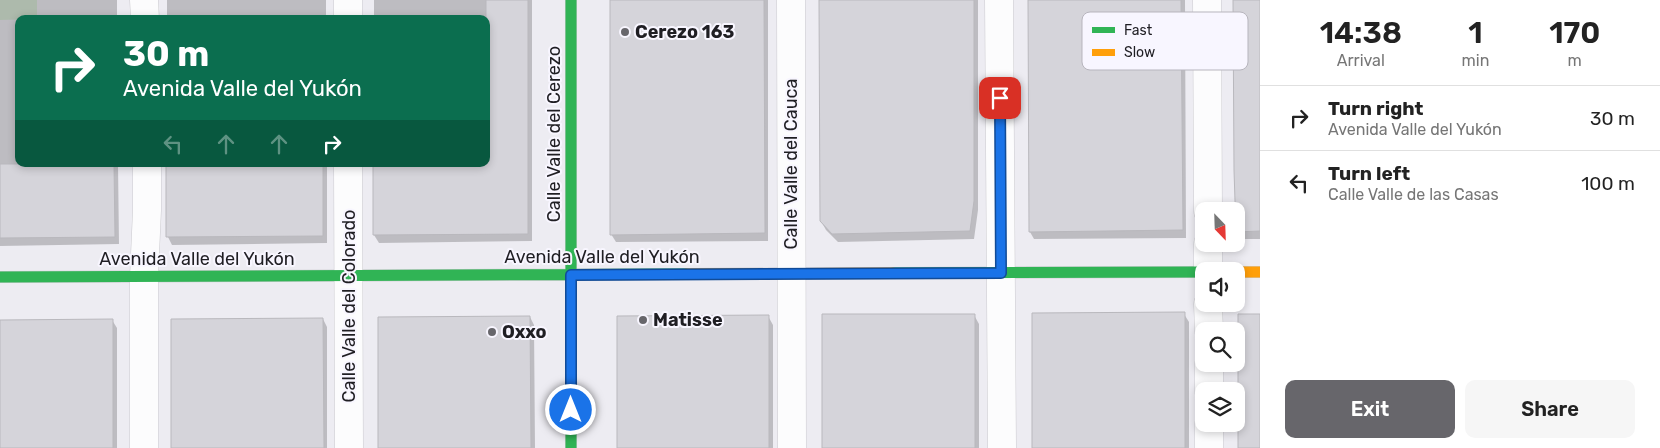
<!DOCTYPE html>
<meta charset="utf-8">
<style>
body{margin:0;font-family:Rubik,sans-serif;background:#f6f6f6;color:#222;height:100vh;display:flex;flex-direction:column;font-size:19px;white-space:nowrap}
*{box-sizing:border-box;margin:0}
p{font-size:16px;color:#767676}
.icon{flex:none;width:28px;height:28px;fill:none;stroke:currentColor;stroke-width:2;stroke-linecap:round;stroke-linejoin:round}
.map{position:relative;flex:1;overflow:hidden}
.details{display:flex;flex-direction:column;background:#fff;width:400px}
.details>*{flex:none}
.guide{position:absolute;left:15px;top:15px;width:475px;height:152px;border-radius:10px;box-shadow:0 2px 8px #0003;background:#0b6e4f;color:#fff;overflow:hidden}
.needle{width:32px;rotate:157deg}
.fabs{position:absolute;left:1195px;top:202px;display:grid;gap:10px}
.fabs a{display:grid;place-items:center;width:50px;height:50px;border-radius:10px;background:#fff;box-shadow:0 2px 8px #0003;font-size:25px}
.pin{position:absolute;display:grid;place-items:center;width:42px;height:42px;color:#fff;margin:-21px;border-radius:10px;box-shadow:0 2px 8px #0006}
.me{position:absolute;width:55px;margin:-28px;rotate:0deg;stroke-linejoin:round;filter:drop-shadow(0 0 4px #0008)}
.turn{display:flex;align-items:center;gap:18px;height:105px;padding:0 25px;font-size:22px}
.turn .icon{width:65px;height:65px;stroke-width:2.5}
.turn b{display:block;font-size:35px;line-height:42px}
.lanes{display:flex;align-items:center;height:48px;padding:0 25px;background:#0003;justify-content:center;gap:25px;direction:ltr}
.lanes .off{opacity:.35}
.eta{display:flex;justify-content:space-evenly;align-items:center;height:85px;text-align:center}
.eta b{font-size:30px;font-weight:600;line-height:35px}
.primary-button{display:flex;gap:10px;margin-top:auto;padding:10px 25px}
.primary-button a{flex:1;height:58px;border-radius:10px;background:#67666b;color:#fff;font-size:20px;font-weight:600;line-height:58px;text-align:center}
.primary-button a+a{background:#f6f6f6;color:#222}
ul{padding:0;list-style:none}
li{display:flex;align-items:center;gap:15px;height:65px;padding:0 25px;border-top:1px solid #e0e0e0}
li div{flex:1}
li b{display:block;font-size:19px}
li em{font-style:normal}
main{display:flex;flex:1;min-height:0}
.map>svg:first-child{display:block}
.green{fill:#d9e9d8}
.shadow{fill:#0003}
.building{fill:#d5d4da;stroke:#b9b8bd}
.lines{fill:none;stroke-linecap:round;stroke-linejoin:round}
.street-casing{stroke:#cbcacf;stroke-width:29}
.fast-casing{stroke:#cbcacf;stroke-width:12}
.slow-casing{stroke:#cbcacf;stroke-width:12}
.street{stroke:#fcfcfd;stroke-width:28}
.fast{stroke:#30b455;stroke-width:11}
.slow{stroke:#ff9f0a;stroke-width:11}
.route-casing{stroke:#114b97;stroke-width:12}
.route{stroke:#1a73e8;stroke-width:9}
.poi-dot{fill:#67666b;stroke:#f8f6ff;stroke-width:2}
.labels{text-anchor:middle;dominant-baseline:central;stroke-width:4;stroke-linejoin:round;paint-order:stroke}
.poi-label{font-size:18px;font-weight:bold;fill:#1f1e23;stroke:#f8f6ff;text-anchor:start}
.street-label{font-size:18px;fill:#1f1e23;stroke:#f8f6ff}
.key{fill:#f8f6ff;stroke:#b7b5bd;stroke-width:1}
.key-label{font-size:14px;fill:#1f1e23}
</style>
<main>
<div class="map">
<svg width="1260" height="448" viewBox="0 0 1260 448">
<rect width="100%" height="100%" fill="#edecf2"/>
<path class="green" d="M0,0H37V19L0,20Z"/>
<path class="shadow" d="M0,0H117V19H19V164H118L119,244L0,246Z
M167,0H326V19H167Z
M374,0H532V241L379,243L374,235V164H486V19H374Z
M611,0H768V241L616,242L611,234Z
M821,0H978V210L974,239L838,242L826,230L821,221Z
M1029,0H1185L1186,238L1034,239L1030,232Z
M1235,0H1260V239H1240L1236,232Z
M167,164H327V243L172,245L168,237Z
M1184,314L1189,322V448H1034Z
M974,315L979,324V448H824Z
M768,316L773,325V448H618Z
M530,317L534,325L535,448H380Z
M323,319L327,327V448H172Z
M112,320L117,328V448H0V321Z"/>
<path class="building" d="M486,0H528V234L373,235V164H486Z
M610,0H764L765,233L610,235Z
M819,0H974V201L970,231L832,234L820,221Z
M1028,0H1181L1183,230L1029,232Z
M1233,0H1260V231L1236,232L1234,170Z
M0,164H114L115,237L0,238Z
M166,164H323V236L166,237Z
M1185,312V448H1032V313Z
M822,314H975V448H822Z
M1238,314H1260V448H1238Z
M769,315V448H617V316Z
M530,316L531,448H378V317Z
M323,318L324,448H171V319Z
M113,319V448H0V320Z"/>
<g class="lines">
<defs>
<path id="street" d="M144,0L145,19
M348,0V19
M791,0L792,448
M999,0L1002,448
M1207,0L1208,211
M348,164L349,448
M1208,244V271
M1208,304L1209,331
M1209,364V391
M1209,424V448
M144,448V277L147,210V164"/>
<path id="fast" d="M571,0V448
M893,273L1204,272
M0,277L686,274"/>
<path id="slow" d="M1236,272H1260
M686,274L893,273"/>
</defs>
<use href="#street" class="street-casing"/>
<use href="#fast" class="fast-casing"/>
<use href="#slow" class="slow-casing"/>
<use href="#street" class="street"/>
<use href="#fast" class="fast"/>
<use href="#slow" class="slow"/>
</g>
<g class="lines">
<defs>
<path id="route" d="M571,410V275L1001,273L1000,98"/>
</defs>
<use href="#route" class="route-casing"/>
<use href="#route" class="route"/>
</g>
<g class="poi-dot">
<circle cx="625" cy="32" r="5"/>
<circle cx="643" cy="320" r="5"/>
<circle cx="492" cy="332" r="5"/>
</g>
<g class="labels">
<g class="poi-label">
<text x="635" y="32">Cerezo 163</text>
<text x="653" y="320">Matisse</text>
<text x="502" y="332">Oxxo</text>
</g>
<g class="street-label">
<text transform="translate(554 134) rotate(-90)">Calle Valle del Cerezo</text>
<text transform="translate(791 164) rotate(-90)">Calle Valle del Cauca</text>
<text x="602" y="257">Avenida Valle del Yukón</text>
<text x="197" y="259">Avenida Valle del Yukón</text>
<text transform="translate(349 306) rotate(-90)">Calle Valle del Colorado</text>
</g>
</g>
<rect x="1082" y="12" width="166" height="58" rx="8" class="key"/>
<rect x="1092" y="27" width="23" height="6" fill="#30b455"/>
<rect x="1092" y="49" width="23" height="7" fill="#ff9f0a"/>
<g class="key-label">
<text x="1124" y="35">Fast</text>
<text x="1124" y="57">Slow</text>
</g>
</svg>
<div class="fabs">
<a><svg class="needle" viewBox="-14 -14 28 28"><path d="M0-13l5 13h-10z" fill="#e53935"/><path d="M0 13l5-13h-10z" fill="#767676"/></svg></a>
<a><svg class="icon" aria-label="sound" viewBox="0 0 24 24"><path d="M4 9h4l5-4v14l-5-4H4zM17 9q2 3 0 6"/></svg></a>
<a><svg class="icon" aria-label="search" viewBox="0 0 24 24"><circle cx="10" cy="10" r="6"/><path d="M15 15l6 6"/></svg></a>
<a><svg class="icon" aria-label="layers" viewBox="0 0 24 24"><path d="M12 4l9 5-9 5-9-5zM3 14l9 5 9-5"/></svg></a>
</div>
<div class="pin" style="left:1000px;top:98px;background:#d93025"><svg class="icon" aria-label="arrive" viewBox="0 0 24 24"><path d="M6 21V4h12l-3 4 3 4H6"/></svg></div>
<svg class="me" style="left:571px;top:410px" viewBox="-20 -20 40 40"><circle r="17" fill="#1a73e8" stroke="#fff" stroke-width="3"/><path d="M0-11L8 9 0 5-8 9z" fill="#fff"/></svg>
<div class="guide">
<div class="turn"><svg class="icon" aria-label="right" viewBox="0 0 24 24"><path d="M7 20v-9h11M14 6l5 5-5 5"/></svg><div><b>30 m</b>Avenida Valle del Yukón</div></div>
<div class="lanes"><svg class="icon off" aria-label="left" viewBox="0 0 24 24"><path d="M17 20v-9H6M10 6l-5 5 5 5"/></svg><svg class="icon off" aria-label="ahead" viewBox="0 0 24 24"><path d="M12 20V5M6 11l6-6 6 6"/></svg><svg class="icon off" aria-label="ahead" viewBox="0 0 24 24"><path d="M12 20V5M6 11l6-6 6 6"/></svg><svg class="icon" aria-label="right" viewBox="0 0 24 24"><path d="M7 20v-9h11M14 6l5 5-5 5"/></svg></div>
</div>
</div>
<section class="details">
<div class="eta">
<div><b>14:38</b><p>Arrival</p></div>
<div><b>1</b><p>min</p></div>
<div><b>170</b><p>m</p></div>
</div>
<ul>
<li><svg class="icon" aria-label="right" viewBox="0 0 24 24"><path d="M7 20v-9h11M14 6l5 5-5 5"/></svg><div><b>Turn right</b><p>Avenida Valle del Yukón</p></div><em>30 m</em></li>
<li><svg class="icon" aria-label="left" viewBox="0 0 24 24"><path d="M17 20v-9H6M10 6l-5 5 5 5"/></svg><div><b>Turn left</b><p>Calle Valle de las Casas</p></div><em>100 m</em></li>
</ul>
<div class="primary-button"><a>Exit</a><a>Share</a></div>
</section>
</main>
